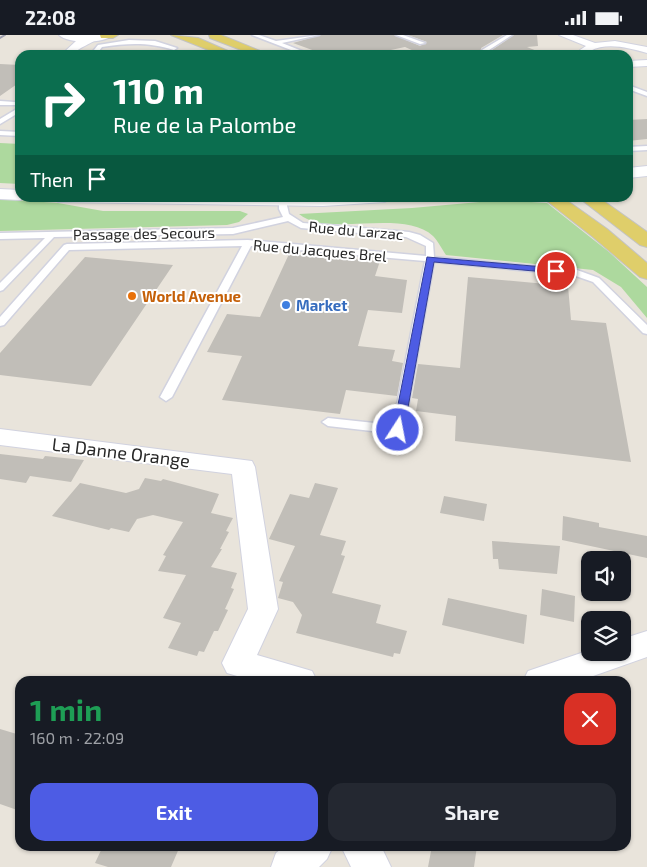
<!DOCTYPE html>
<meta charset="utf-8">
<style>
body{margin:0;font-family:"Exo 2",sans-serif;background:#242831;color:#f1f3f6;height:100vh;display:flex;flex-direction:column;font-size:19px;white-space:nowrap}
*{box-sizing:border-box;margin:0}
p{font-size:16px;color:#9ea1a6}
.icon{flex:none;width:28px;height:28px;fill:none;stroke:currentColor;stroke-width:2;stroke-linecap:round;stroke-linejoin:round}
.map{position:relative;flex:1;overflow:hidden}
.panel{position:absolute;left:15px;top:641px;width:616px;height:175px;display:flex;flex-direction:column;background:#171b24;border-radius:15px;box-shadow:0 1px 4px #0004}
.panel>*{flex:none}
.guide{position:absolute;left:15px;top:15px;width:618px;height:152px;border-radius:15px;box-shadow:0 1px 4px #0004;background:#0b6e4f;color:#fff;overflow:hidden}
.tools{position:absolute;left:581px;top:516px;display:grid;gap:10px}
.tools a{display:grid;place-items:center;width:50px;height:50px;border-radius:10px;background:#171b24;box-shadow:0 1px 4px #0004;font-size:25px}
.pin{position:absolute;display:grid;place-items:center;width:42px;height:42px;color:#fff;margin:-21px;border:2px solid #fff;border-radius:50%;box-shadow:0 1px 5px #0007}
.me{position:absolute;width:55px;margin:-28px;rotate:11deg;stroke-linejoin:round;filter:drop-shadow(0 0 4px #0008)}
.turn{display:flex;align-items:center;gap:18px;height:105px;padding:0 15px;font-size:22px}
.turn .icon{width:65px;height:65px;stroke-width:2.5}
.turn b{display:block;font-size:35px;line-height:42px}
.then{display:flex;align-items:center;height:48px;padding:0 15px;background:#0003;gap:10px;font-size:19px}
.round{display:grid;place-items:center;flex:none;width:52px;height:52px;border-radius:15px;background:#242831}
.overview{display:flex;align-items:center;justify-content:space-between;height:85px;padding:0 15px}
h1{font-size:30px;font-weight:700;line-height:38px;color:#1e9e55}
.button{display:flex;gap:10px;margin-top:auto;padding:10px 15px}
.button a{flex:1;height:58px;border-radius:15px;background:#4d5ce4;color:#fff;font-size:20px;font-weight:700;line-height:58px;text-align:center}
.button a+a{background:#242831;color:#f1f3f6}
.status{display:flex;justify-content:space-between;align-items:center;height:35px;padding:0 25px;background:#171b24;direction:ltr}
.status svg{height:14px;fill:currentColor}
.map>svg:first-child{display:block}
.green{fill:#add99e}
.building{fill:#c1beb8}
.lines{fill:none;stroke-linecap:round;stroke-linejoin:round}
.service-casing{stroke:#d1d2df;stroke-width:3}
.minor-casing{stroke:#d1d2df;stroke-width:2}
.tertiary-casing{stroke:#d1d2df;stroke-width:2}
.secondary-casing{stroke:#d1d2df;stroke-width:2}
.primary-casing{stroke:#c3c3c3;stroke-width:2}
.service{fill:#fff;fill-rule:evenodd}
.minor{fill:#fff;fill-rule:evenodd}
.tertiary{fill:#fff;fill-rule:evenodd}
.secondary{fill:#fff;fill-rule:evenodd}
.primary{fill:#dfce6a;fill-rule:evenodd}
.rail{stroke:#9fa0b0;stroke-width:2}
.route{fill:#4d5ce4;stroke:#323c94}
.food-dot{fill:#e8710a;stroke:#fff;stroke-width:2}
.shop-dot{fill:#3f7fe0;stroke:#fff;stroke-width:2}
.labels{text-anchor:middle;dominant-baseline:central;stroke-width:4;stroke-linejoin:round;paint-order:stroke}
.far-street-label{font-size:15px;fill:#282828;stroke:#fff}
.far-food-label{font-size:15px;font-weight:bold;fill:#c56008;stroke:#fff;text-anchor:start}
.far-shop-label{font-size:15px;font-weight:bold;fill:#366cbe;stroke:#fff;text-anchor:start}
.street-label{font-size:18px;fill:#282828;stroke:#fff}
</style>
<div class="status"><b>22:08</b><svg viewBox="0 0 49 12"><path d="M0 12V9h3v3zM5 12V6h3v6zM10 12V3h3v9zM15 12V0h3v12zM26 1h20v11H26zM47 4h2v5h-2z"/></svg></div>
<div class="map">
<svg width="647" height="832" viewBox="0 0 647 832">
<rect width="100%" height="100%" fill="#e9e4db"/>
<path class="green" d="M0,108L20,109V149L0,148Z
M0,164L58,168L103,176H240L248,179L239,187L227,190L0,196Z
M502,165L547,168L609,217L647,252V283L621,252L593,235L446,220C442,214 438,206 433,201C403,173 326,203 299,179L412,173Z"/>
<path class="building" d="M321,0H394L420,11L427,7L408,0H503L481,13V17L486,20H423L405,12L367,20H326L293,8Z
M514,0H537L538,11L527,12L542,18L541,20H499L492,15Z
M0,29L20,30V47L0,61Z
M647,84V104L628,106V85Z
M289,219L380,226L375,241L407,245L402,278L368,275L358,311L395,315L392,326L403,328L397,361L346,355L340,379L222,365L242,321L207,317L227,279L260,282Z
M85,222L173,230L91,351L0,340V318Z
M468,242L568,251L571,285L606,288L631,427L455,406L456,381L416,376L418,364L412,363L418,329L460,333Z
M0,419L43,424L45,421L84,425L71,447L30,441L26,448L0,444Z
M145,443L161,446L163,444L219,459L211,478L233,483L226,496L229,497L220,514H222L211,532L237,538L231,553L234,554L225,574L228,575L218,596H214L204,617L199,616L197,621L168,613L181,588L163,583L186,540L158,536L166,521L163,520L183,487L153,480L137,484L129,497L111,493L109,495L52,481L80,448L126,458L139,454Z
M315,448L338,453L320,500L346,506L341,520L345,521L332,558L381,570L376,588L407,596L400,619L394,618L393,622L296,598L302,580L293,567L278,563L283,547L279,546L295,511L269,504L290,459L309,463Z
M444,461L487,469L484,486L440,478Z
M563,481L599,488V492L647,501V523L562,505Z
M492,506L560,511L557,539L499,534L498,524H493Z
M542,554L575,561L574,587L540,580Z
M448,563L527,580L524,609L442,590Z
M0,694L20,700V776L0,769Z
M103,811H180L171,832H108L95,828Z
M432,811H477L474,832H428Z"/>
<g class="lines">
<defs>
<path id="service" d="M252,0H259L276,6L319,0L282,8L312,20H304Z
M396,0H403L425,8L420,9Z
M507,0H512L489,15L497,20H490L482,15Z
M129,5L155,6L177,13L174,15C149,7 128,8 102,12L96,20H90L98,10Z
M184,17L186,20H178Z
M628,50L647,57V61L628,54Z
M20,64L19,70H0V66L15,67Z
M20,72V77L0,89V84Z
M0,96L20,97V101L0,100Z
M647,111V115L628,116V112Z
M279,162H285L289,179L303,188L409,197L420,200L433,208L434,222L577,235L599,243L647,290V299L643,298L593,247L573,240L434,227L404,395L398,399L328,391L322,387L328,383L393,390L425,226L251,211L172,362L166,366L160,362L242,211L69,215L4,290L0,291V282L64,210L67,209L248,205L426,221V211L406,202L301,193L288,186L233,199L54,202L3,255L0,256V248L45,203L0,204V198L233,193L283,182L279,174Z"/>
<path id="minor" d="M559,0H573L595,8L615,6L647,12V18C629,13 607,7 590,16L591,20H581L580,15L586,11Z
M92,1L97,4C89,10 81,11 72,20H61L76,6Z
M647,25V31L628,32V26Z
M0,394L252,426L255,432L278,574L257,620L312,636L317,646H254L227,638L222,628L248,574L232,439L0,410Z
M647,596V622L579,646H523L528,636L590,615V618H622V604Z
M285,811H333L327,824L319,832H271L276,818Z
M341,811H381L391,832H351Z"/>
<path id="tertiary" d="M59,0H113C104,9 68,9 59,0Z
M647,131V141L628,143V133Z"/>
<path id="secondary" d="M0,154L20,155V162H27L20,165L0,164Z
M50,162H393L385,167L323,171L58,167Z"/>
<path id="primary" d="M100,0H118L113,3H101Z
M171,0L198,3L237,20H221Z
M209,0H221L270,20H254L210,3Z
M542,162H562L607,194L647,228V244L640,242L593,202Z
M578,162H598L647,197V212L640,210Z"/>
</defs>
<use href="#service" class="service-casing"/>
<use href="#minor" class="minor-casing"/>
<use href="#tertiary" class="tertiary-casing"/>
<use href="#secondary" class="secondary-casing"/>
<use href="#primary" class="primary-casing"/>
<use href="#service" class="service"/>
<use href="#minor" class="minor"/>
<use href="#tertiary" class="tertiary"/>
<use href="#secondary" class="secondary"/>
<use href="#primary" class="primary"/>
<path class="rail" d="M0,3L5,0"/>
</g>
<path class="route" d="M427,222L556,233L561,236L556,238L434,227L404,395L398,399L393,395Z"/>
<circle class="food-dot" cx="132" cy="261" r="5"/>
<circle class="shop-dot" cx="286" cy="270" r="5"/>
<g class="labels">
<g class="far-street-label">
<text transform="translate(356 195) rotate(5)">Rue du Larzac</text>
<text transform="translate(144 198) rotate(-1)">Passage des Secours</text>
<text transform="translate(320 215) rotate(5)">Rue du Jacques Brel</text>
</g>
<g class="far-food-label">
<text x="142" y="261">World Avenue</text>
</g>
<g class="far-shop-label">
<text x="296" y="270">Market</text>
</g>
<g class="street-label">
<text transform="translate(121 417) rotate(7)">La Danne Orange</text>
</g>
</g>
</svg>
<div class="tools">
<a><svg class="icon" aria-label="sound" viewBox="0 0 24 24"><path d="M4 9h4l5-4v14l-5-4H4zM17 9q2 3 0 6"/></svg></a>
<a><svg class="icon" aria-label="layers" viewBox="0 0 24 24"><path d="M12 4l9 5-9 5-9-5zM3 14l9 5 9-5"/></svg></a>
</div>
<div class="pin" style="left:556px;top:236px;background:#d93025"><svg class="icon" aria-label="arrive" viewBox="0 0 24 24"><path d="M6 21V4h12l-3 4 3 4H6"/></svg></div>
<svg class="me" style="left:398px;top:395px" viewBox="-20 -20 40 40"><circle r="17" fill="#4d5ce4" stroke="#fff" stroke-width="3"/><path d="M0-11L8 9 0 5-8 9z" fill="#fff"/></svg>
<div class="guide">
<div class="turn"><svg class="icon" aria-label="right" viewBox="0 0 24 24"><path d="M7 20v-9h11M14 6l5 5-5 5"/></svg><div><b>110 m</b>Rue de la Palombe</div></div>
<div class="then">Then<svg class="icon" aria-label="arrive" viewBox="0 0 24 24"><path d="M6 21V4h12l-3 4 3 4H6"/></svg></div>
</div>
<section class="panel">
<div class="overview"><div><h1>1 min</h1><p>160 m · 22:09</p></div><a class="round" style="background:#d93025;color:#fff"><svg class="icon" aria-label="close" viewBox="0 0 24 24"><path d="M6 6l12 12M18 6L6 18"/></svg></a></div>
<div class="button"><a>Exit</a><a>Share</a></div>
</section>
</div>
